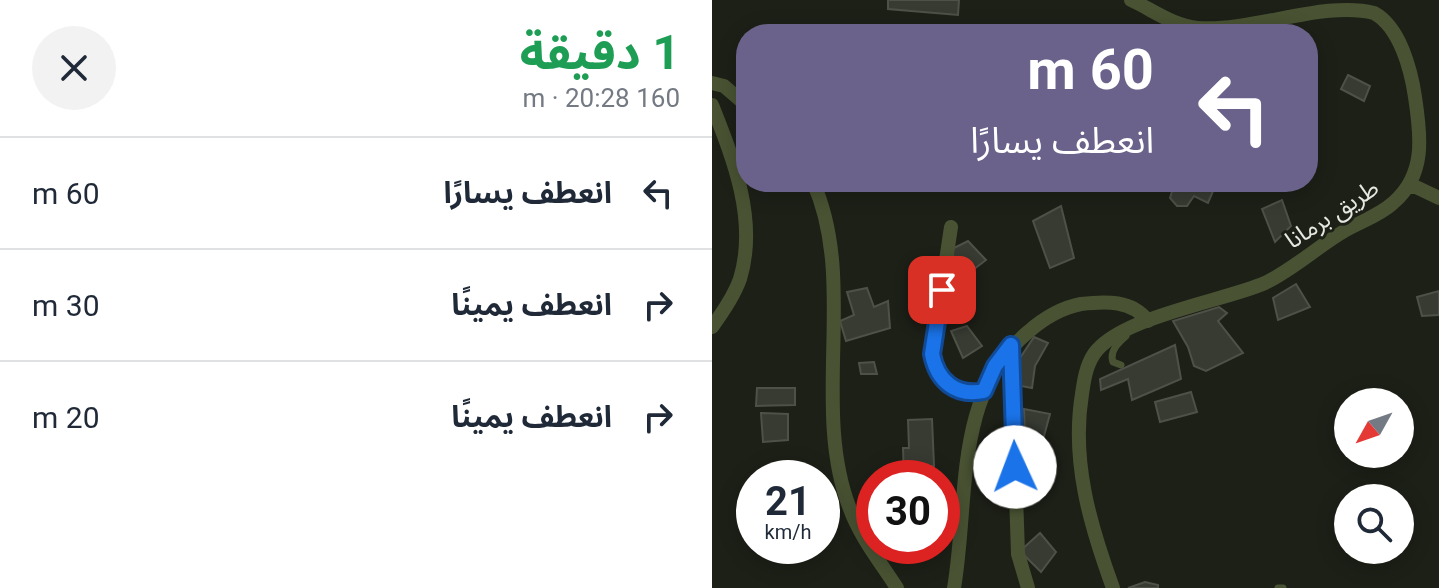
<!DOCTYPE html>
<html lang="ar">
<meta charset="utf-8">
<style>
body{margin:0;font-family:Roboto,"Noto Sans Arabic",sans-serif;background:#f2f2f3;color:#1f2937;direction:rtl;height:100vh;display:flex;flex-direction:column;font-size:30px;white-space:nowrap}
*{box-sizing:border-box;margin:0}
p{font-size:26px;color:#747a83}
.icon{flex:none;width:44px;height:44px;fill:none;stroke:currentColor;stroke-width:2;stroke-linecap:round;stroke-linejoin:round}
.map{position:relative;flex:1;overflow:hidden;direction:ltr}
.side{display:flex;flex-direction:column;background:#fff;width:712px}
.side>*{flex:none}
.hud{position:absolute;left:24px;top:24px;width:582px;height:168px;border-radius:32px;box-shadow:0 4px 20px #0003;direction:rtl;background:#6a628b;color:#fff;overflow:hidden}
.needle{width:52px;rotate:230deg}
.fabs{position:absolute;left:622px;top:388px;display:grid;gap:16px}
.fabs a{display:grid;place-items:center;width:80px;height:80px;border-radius:50%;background:#fff;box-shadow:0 4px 20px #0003;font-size:40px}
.speed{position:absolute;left:24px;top:460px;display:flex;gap:16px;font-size:40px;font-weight:700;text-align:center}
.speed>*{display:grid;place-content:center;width:104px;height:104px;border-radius:50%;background:#fff;box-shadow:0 4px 20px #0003;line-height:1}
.speed small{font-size:20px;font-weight:400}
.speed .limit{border:12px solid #d22;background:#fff;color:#111}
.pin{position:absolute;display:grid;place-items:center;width:68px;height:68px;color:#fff;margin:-34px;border-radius:16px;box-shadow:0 4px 12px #0006}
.me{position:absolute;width:88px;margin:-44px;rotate:358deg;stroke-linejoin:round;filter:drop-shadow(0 0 6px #0008)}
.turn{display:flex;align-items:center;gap:28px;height:168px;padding:0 32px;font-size:36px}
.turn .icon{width:104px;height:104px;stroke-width:2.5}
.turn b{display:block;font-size:56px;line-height:68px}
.round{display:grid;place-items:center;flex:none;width:84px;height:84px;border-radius:42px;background:#f2f2f3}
.summary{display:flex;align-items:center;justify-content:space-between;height:136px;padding:0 32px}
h1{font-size:48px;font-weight:700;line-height:60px;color:#1e9e55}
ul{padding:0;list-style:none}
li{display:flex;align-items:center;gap:24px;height:112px;padding:0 32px;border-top:2px solid #e0e1e3}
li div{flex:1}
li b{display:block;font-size:30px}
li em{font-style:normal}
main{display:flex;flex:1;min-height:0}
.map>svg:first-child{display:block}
.building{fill:#373b32;stroke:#4e5147;stroke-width:2}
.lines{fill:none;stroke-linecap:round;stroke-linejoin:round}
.lane{stroke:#495333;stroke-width:7}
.street{stroke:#495333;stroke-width:14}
.route-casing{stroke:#114b97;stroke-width:20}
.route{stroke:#1a73e8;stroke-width:14}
.labels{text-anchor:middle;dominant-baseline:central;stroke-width:6;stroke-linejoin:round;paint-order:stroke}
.street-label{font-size:24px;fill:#e6e8e2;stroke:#1d2017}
</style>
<main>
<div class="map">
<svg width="727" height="588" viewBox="0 0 727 588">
<rect width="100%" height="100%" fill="#1d2017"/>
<path class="building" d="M176,0H247L246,15L176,9Z
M636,75L658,86L652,101L629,89Z
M603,113L600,148H596V114Z
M468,182H504V184L496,203L482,196L475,206H465L458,198L462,185Z
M570,200L579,226L563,242L550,209Z
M349,206L362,258L338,268L321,221Z
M256,241L274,260L253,276L238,250Z
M584,284L598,307L566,320L561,298Z
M155,288L162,307L176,301L178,328L134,341L128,321L142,315L135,292Z
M727,291V315L710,316L705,297Z
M507,307L515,313L506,321L531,353L494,371L482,366L476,347L461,321Z
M255,326L270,346L251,358L239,331Z
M322,337L336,343L323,366L320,388L309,386L306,361Z
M463,345L469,379L420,400L416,379L389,390L388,379Z
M162,362L165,374H149L147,363Z
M45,388H83V405L44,406Z
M479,392L485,412L448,422L443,402Z
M312,409L338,414L326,458L314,461Z
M49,413L76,414V440L51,442Z
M220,419L222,466H210V478H192L191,448H197L196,420Z
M72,467L83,478H63L61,476Z
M328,533L344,552L329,572L308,551Z
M433,582L446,585V588H416Z"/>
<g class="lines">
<path class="lane" d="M409,365L401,362C397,351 407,342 414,336
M566,588H571"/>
<path class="street" d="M0,83L12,86L34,105
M0,105C21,158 46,220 28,279C22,296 11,312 0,327
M101,182C146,282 98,407 138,509C148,537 169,563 185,588
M696,187H704L727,198
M239,227L220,354C225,381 244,397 272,391
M299,345L306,554L316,588
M242,588C257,501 241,394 316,332C332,318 348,308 369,304C394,301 420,300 436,321
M401,588C378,525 359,461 370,394C372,380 374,366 382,354C407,317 512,301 553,283C582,269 606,246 634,230C650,221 668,215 681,203C714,175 709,136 703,97C699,70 688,27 662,13C613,0 541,32 486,28C461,26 441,10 419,0"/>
</g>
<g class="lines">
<defs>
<path id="route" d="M230,290L220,354C225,381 244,397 272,391L283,366L299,345L303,467"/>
</defs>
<use href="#route" class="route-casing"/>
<use href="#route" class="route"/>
</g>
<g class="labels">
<g class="street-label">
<text transform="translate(620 214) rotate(-33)">طريق برمانا</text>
</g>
</g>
</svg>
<div class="fabs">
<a><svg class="needle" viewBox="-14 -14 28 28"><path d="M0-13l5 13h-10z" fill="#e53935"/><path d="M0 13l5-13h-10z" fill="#747a83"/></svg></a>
<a><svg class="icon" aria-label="search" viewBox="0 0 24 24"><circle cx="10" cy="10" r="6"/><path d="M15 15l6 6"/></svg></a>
</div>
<div class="speed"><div>21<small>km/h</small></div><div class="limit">30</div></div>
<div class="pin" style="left:230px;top:290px;background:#d93025"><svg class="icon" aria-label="arrive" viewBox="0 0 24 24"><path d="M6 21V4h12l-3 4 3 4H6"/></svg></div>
<svg class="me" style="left:303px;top:467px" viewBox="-20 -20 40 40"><circle r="19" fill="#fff"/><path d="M0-13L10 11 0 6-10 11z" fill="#1a73e8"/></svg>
<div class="hud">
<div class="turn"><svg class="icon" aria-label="left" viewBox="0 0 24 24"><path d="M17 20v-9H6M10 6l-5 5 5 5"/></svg><div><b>60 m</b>انعطف يسارًا</div></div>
</div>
</div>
<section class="side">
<div class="summary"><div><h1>1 دقيقة</h1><p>160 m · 20:28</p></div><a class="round"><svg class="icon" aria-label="close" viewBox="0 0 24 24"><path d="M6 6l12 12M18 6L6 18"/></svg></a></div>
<ul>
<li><svg class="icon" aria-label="left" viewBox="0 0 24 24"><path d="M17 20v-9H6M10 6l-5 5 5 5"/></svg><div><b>انعطف يسارًا</b></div><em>60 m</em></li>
<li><svg class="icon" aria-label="right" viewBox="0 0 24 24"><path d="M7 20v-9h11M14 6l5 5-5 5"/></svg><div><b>انعطف يمينًا</b></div><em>30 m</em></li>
<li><svg class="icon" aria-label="right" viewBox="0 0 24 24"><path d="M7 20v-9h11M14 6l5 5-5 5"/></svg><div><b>انعطف يمينًا</b></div><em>20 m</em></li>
</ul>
</section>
</main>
